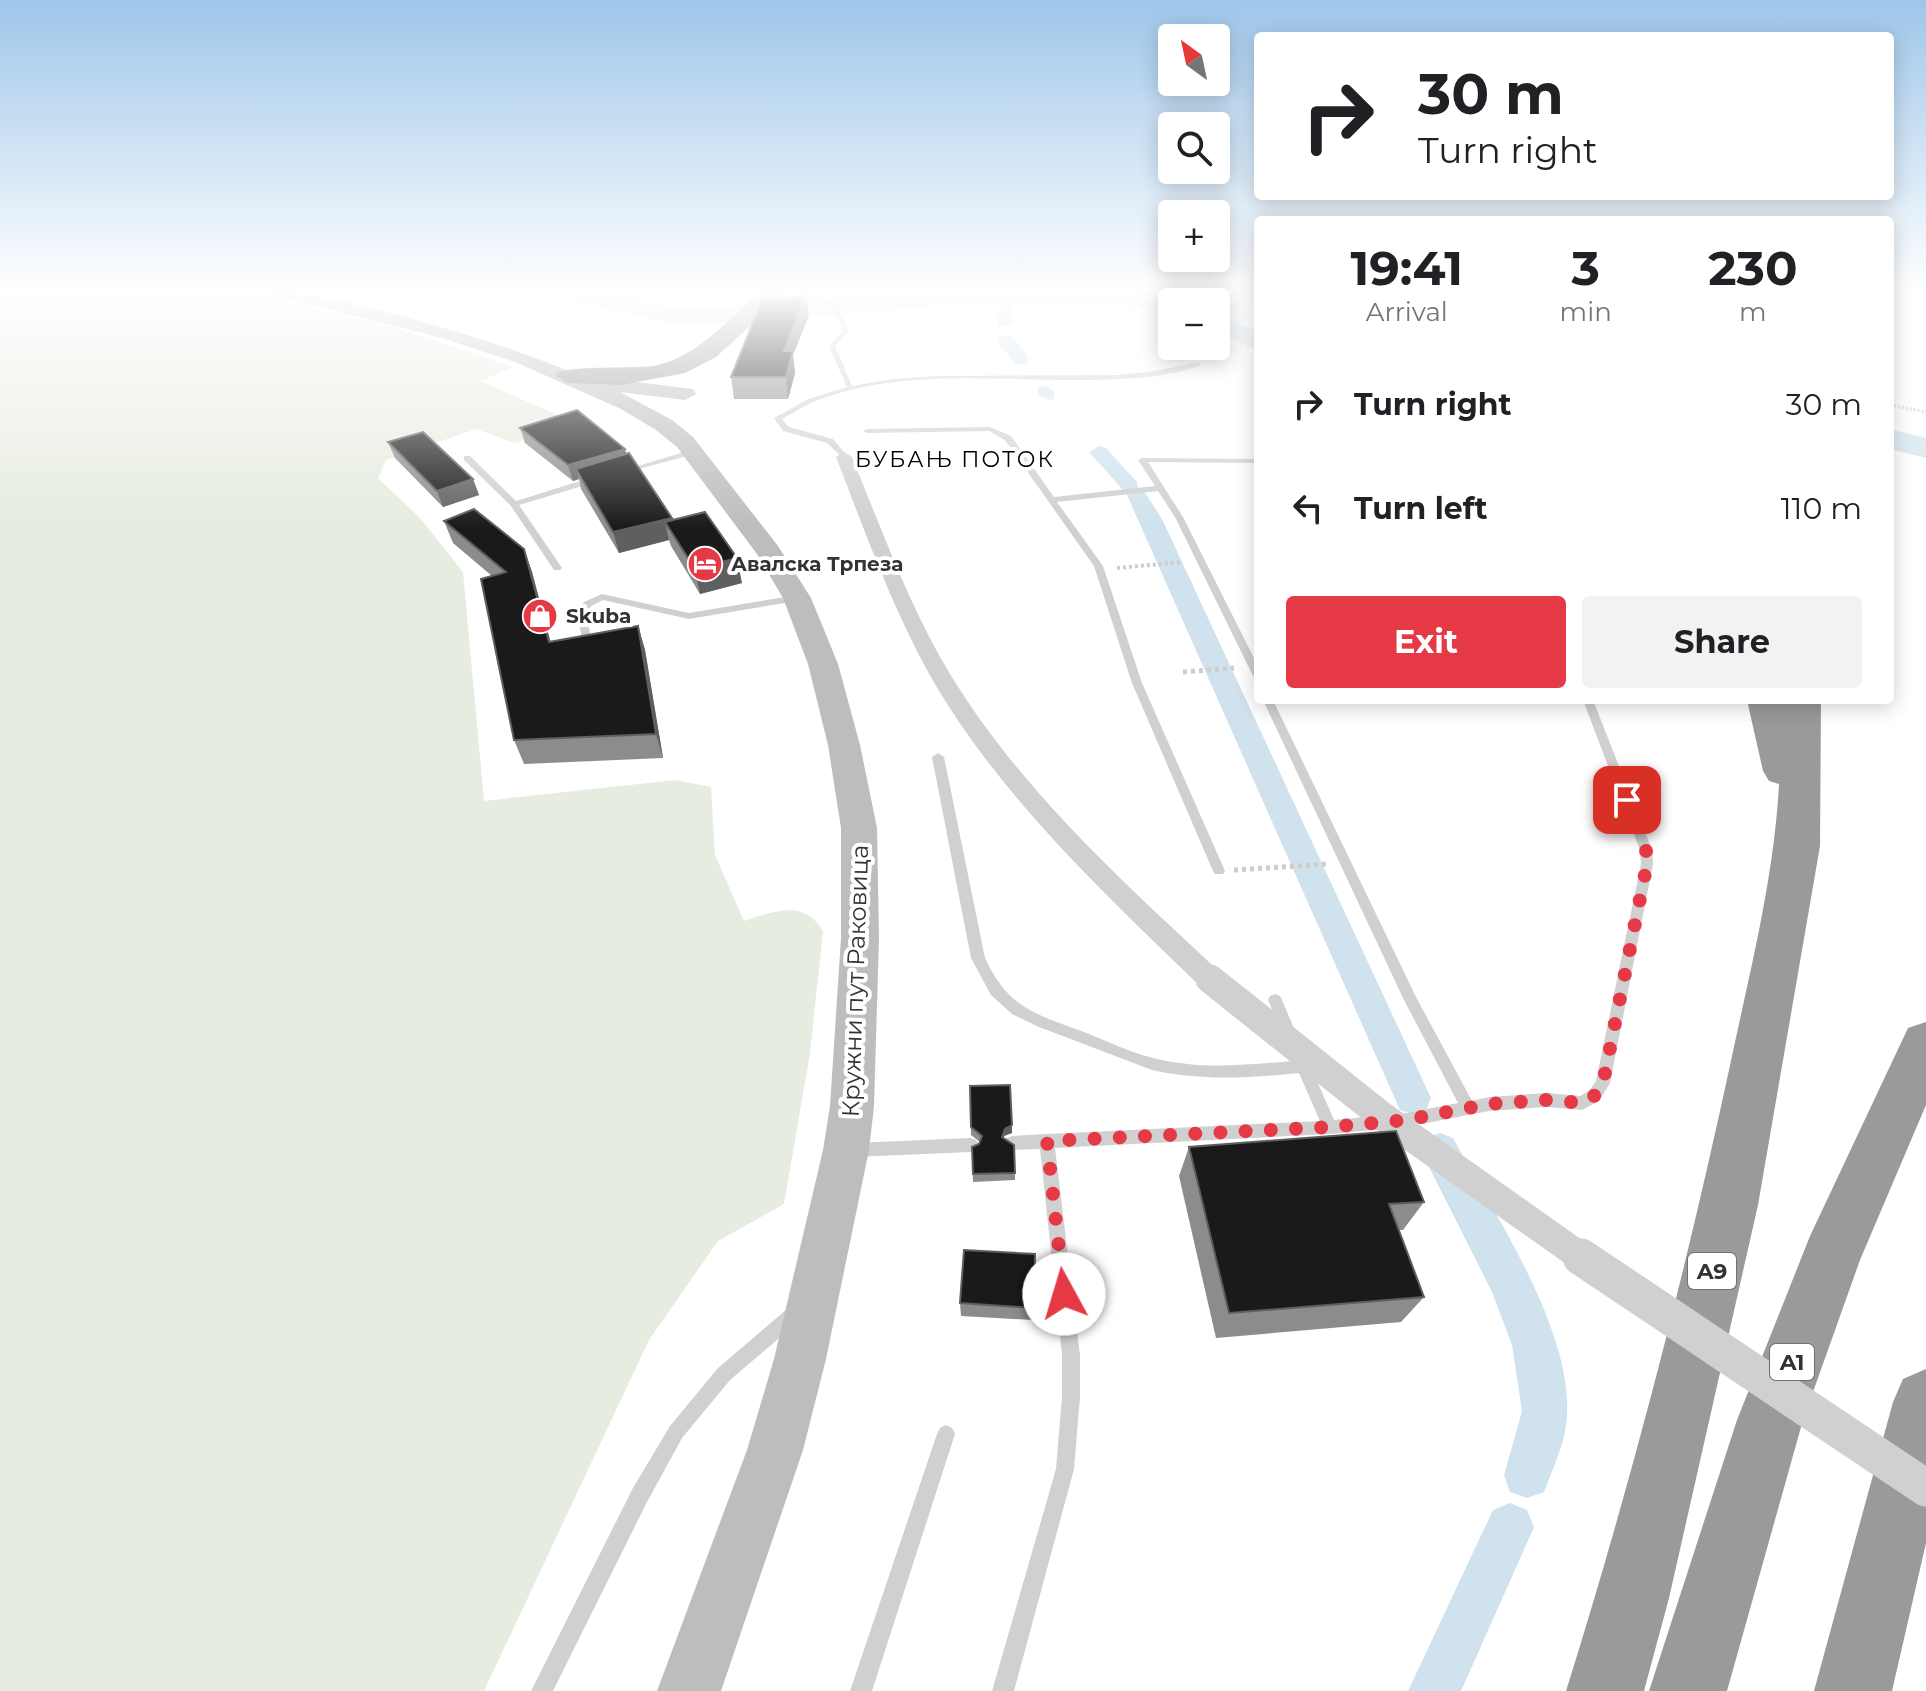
<!DOCTYPE html>
<meta charset="utf-8">
<style>
body{margin:0;font-family:Montserrat,sans-serif;background:#f2f2f2;color:#202124;height:100vh;display:flex;flex-direction:column;font-size:30px;white-space:nowrap}
*{box-sizing:border-box;margin:0}
p{font-size:26px;color:#757577}
.icon{flex:none;width:44px;height:44px;fill:none;stroke:currentColor;stroke-width:2;stroke-linecap:round;stroke-linejoin:round}
.map{position:relative;flex:1;overflow:hidden}
.details{position:absolute;left:1254px;top:216px;width:640px;height:488px;display:flex;flex-direction:column;background:#fff;border-radius:8px;box-shadow:0 4px 20px #0003}
.details>*{flex:none}
.banner{position:absolute;left:1254px;top:32px;width:640px;height:168px;border-radius:8px;box-shadow:0 4px 20px #0003;background:#fff;color:#202124;overflow:hidden}
.needle{width:52px;rotate:327deg}
.controls{position:absolute;left:1158px;top:24px;display:grid;gap:16px}
.controls a{display:grid;place-items:center;width:72px;height:72px;border-radius:8px;background:#fff;box-shadow:0 4px 20px #0003;font-size:40px}
.pin{position:absolute;display:grid;place-items:center;width:68px;height:68px;color:#fff;margin:-34px;border-radius:16px;box-shadow:0 4px 12px #0006}
.me{position:absolute;width:88px;margin:-44px;rotate:354deg;stroke-linejoin:round;filter:drop-shadow(0 0 6px #0008)}
.turn{display:flex;align-items:center;gap:28px;height:168px;padding:0 32px;font-size:36px}
.turn .icon{width:104px;height:104px;stroke-width:2.5}
.turn b{display:block;font-size:56px;line-height:68px}
.eta{display:flex;justify-content:space-evenly;align-items:center;height:136px;text-align:center}
.eta b{font-size:48px;font-weight:700;line-height:56px}
.primary-button{display:flex;gap:16px;margin-top:auto;padding:16px 32px}
.primary-button a{flex:1;height:92px;border-radius:8px;background:#e63946;color:#fff;font-size:32px;font-weight:700;line-height:92px;text-align:center}
.primary-button a+a{background:#f2f2f2;color:#202124}
ul{padding:0;list-style:none}
li{display:flex;align-items:center;gap:24px;height:104px;padding:0 32px}
li div{flex:1}
li b{display:block;font-size:30px}
li em{font-style:normal}
.map>svg:first-child{display:block}
.green{fill:#e6ecdf}
.lines{fill:none;stroke-linecap:round;stroke-linejoin:round}
.canal{fill:#cfe2ee;fill-rule:evenodd}
.river{fill:#cfe2ee;fill-rule:evenodd}
.path-far2{stroke:#cdcdcd;stroke-width:3;stroke-dasharray:2 2;stroke-linecap:butt}
.path-far1{stroke:#cdcdcd;stroke-width:4;stroke-dasharray:3 3;stroke-linecap:butt}
.path{stroke:#cdcdcd;stroke-width:5;stroke-dasharray:4 4;stroke-linecap:butt}
.service{fill:#d0d0d0;fill-rule:evenodd}
.minor{fill:#d0d0d0;fill-rule:evenodd}
.secondary{fill:#bdbdbd;fill-rule:evenodd}
.motorway{fill:#9a9a9a;fill-rule:evenodd}
.minor-bridge-far1{stroke:#d0d0d0;stroke-width:29}
.minor-bridge{stroke:#d0d0d0;stroke-width:37}
.wall{fill:#8c8c8c}
.shaded-wall{fill:#5f5f5f}
.building{fill:#1a1a1a;stroke:#5f5f5f;stroke-width:2}
.route{stroke:#e63946;stroke-width:14;stroke-dasharray:0 25.2}
.labels{text-anchor:middle;dominant-baseline:central;stroke-width:8;stroke-linejoin:round;paint-order:stroke}
.far-poi-label{font-size:20px;font-weight:bold;fill:#333;stroke:#fff;text-anchor:start}
.far-neighbourhood-label{font-size:22px;letter-spacing:2px;fill:#000;stroke:#fff}
.shield{fill:#fff;stroke:#707070;stroke-width:2}
.shield-label{font-size:22px;font-weight:bold;fill:#333}
.street-label{font-size:24px;fill:#333;stroke:#fff}
</style>
<div class="map">
<svg width="1926" height="1691" viewBox="0 0 1926 1691">
<rect width="100%" height="100%" fill="#fff"/>
<path class="green" d="M0,291H238L391,326L513,367L481,381L573,422L515,443L476,429L386,460L378,478L420,518L463,572L484,801L675,780L711,787L715,855L744,921C775,911 804,899 823,931L810,1053L784,1204L718,1241L649,1340L484,1691H0Z"/>
<g class="lines">
<path class="canal" d="M1015,291L1012,324L998,327L1000,292Z
M1005,335L1011,336L1028,356V364H1016L999,344L997,340Z
M1044,386L1054,391V399L1048,400L1038,395V387Z
M1099,446L1106,448L1137,482L1138,489L1144,491L1162,519L1431,1098L1426,1110L1413,1114L1400,1110L1127,495L1129,492L1123,490L1089,452Z
M1440,1133L1453,1138C1494,1213 1572,1329 1567,1415C1566,1441 1553,1468 1544,1492L1527,1498L1510,1492L1504,1475L1522,1411L1512,1345L1492,1292L1421,1151L1427,1138Z
M1510,1503L1527,1510L1534,1527L1461,1691H1408L1493,1510Z"/>
<path class="river" d="M555,291H601L668,307L737,306L923,291H1132L1183,302H1172V314L1111,303L1008,300L737,322L668,323L559,297Z
M1216,315L1258,331V350L1216,333Z
M1890,429L1926,438V458L1890,449Z"/>
<path class="path-far2" d="M1890,405L1926,412"/>
<path class="path-far1" d="M1117,568L1182,562"/>
<path class="path" d="M1183,672L1234,668
M1234,870L1327,864"/>
<path class="service" d="M798,291C825,290 840,307 849,331L835,346L852,386L892,379L937,376L1120,375L1154,371L1199,362L1202,364C1171,379 1112,380 1076,380C990,380 896,369 815,401C804,406 793,413 782,419L789,427L833,439L848,457L844,459L827,443L783,431L774,418L808,399L847,387L829,346L843,331C833,303 822,301 798,291Z
M990,427L1011,436L1054,497L1155,486L1138,460L1142,458L1258,459V463L1148,462L1183,517L1258,666V679L1253,676L1175,517L1158,491L1057,502L1103,566L1142,683L1225,871L1223,874H1215L1213,871L1132,683L1094,566L1005,440L989,431L867,433L863,431L867,429Z
M691,450H694V454L625,473L621,471Z
M464,456H470L516,501L593,477H599V481L519,505L562,568L560,570H554L511,506L464,460Z
M602,594L689,613L797,595L802,598L797,601L689,619L603,600L591,606L587,613L592,647L587,650L584,649L577,613L584,602Z
M1263,700H1273L1416,997L1472,1101L1489,1097L1547,1093L1580,1096L1589,1091L1596,1081L1641,864L1640,850L1583,700H1593L1652,850L1653,864L1610,1083L1599,1101L1582,1110L1547,1107L1489,1111L1406,1127L1330,1134L1055,1148L1080,1355V1397L1074,1469L1014,1691H992L1056,1469L1062,1397V1355L1040,1149L1012,1150L1007,1148L1004,1143L1007,1138L1012,1136L1047,1134L1320,1121L1299,1073C1250,1078 1201,1081 1152,1070L1039,1027L1012,1014L991,995L971,958L932,757L938,753L944,757L985,958C1008,1008 1035,1014 1084,1032C1107,1041 1129,1052 1153,1058C1199,1070 1247,1065 1294,1061L1296,1056L1301,1054L1306,1056L1334,1120L1406,1113L1458,1103L1404,1000Z
M1275,994L1280,996L1282,1000L1296,1033L1294,1037L1289,1039L1284,1037L1282,1033L1268,1000L1270,996Z
M971,1138L976,1140L979,1145L976,1150L971,1152L854,1157L849,1155L846,1150L849,1145L854,1143Z
M793,1306L799,1309L802,1315L799,1321L730,1380L682,1438L647,1502L553,1691H531L633,1488L670,1426L718,1368L787,1309Z
M946,1425L952,1428L955,1434L872,1691H850L937,1434L940,1428Z"/>
<path class="minor" d="M844,452L852,457C882,530 909,606 950,674C1020,789 1122,881 1219,971L1223,979L1219,987L1210,990L1201,987C1101,890 995,792 927,670C890,602 864,529 836,457Z"/>
<path class="secondary" d="M269,291C306,290 341,301 378,310C453,329 524,351 595,382L604,378L693,389L696,394L685,400L620,392L672,420L693,437L778,546L811,598L838,664L860,745L877,828L879,938L874,1106L869,1150L826,1359L803,1450L721,1691H657L747,1450L774,1359L823,1150L830,1106L841,938V828L828,745L808,664L783,598L757,554L677,447L656,430L621,409L515,362L442,338L272,295Z"/>
<path class="motorway" d="M764,291H789L716,357L685,373L621,385L568,383L555,375C562,364 638,370 658,365C701,355 729,316 764,291Z
M1747,700H1821L1820,846L1758,1205L1669,1598L1644,1691H1566C1630,1487 1684,1279 1729,1070C1749,975 1774,880 1779,784L1769,781L1763,771Z
M1926,1022V1105L1860,1260L1803,1420L1727,1691H1649L1737,1420L1810,1236L1908,1028Z
M1926,1369V1543L1892,1691H1814L1893,1402L1903,1379Z"/>
<path class="minor-bridge-far1" d="M1210,979L1382,1116L1584,1259"/>
<path class="minor-bridge" d="M1581,1257L1926,1488"/>
</g>
<path class="wall" d="M809,315L793,355L795,373L788,399H734L731,377Z
M520,428L625,449L626,454L673,520L742,583L700,594L671,546L669,540L619,553L581,489L579,479L573,481L525,443Z
M388,442L473,479L479,495L443,507L395,458Z
M444,521L524,549L532,572L550,642L638,626L645,650L663,758L524,764L514,740L492,576L453,543Z
M970,1086L1012,1125V1133L1004,1136V1138L1015,1173V1180L973,1182L972,1147L979,1144L980,1142L971,1135Z
M1189,1147L1424,1202L1403,1230H1399L1424,1297L1401,1322L1216,1338L1179,1176Z
M960,1303L1034,1308L1032,1320L961,1316Z"/>
<path class="shaded-wall" d="M806,295L809,315L793,355L795,373L788,399L784,351Z
M625,449L629,464L576,469L579,479L573,481L568,465Z
M473,479L479,495L443,507L437,491Z
M672,518L677,538L665,522L669,540L619,553L613,532Z
M524,549L532,572L557,666L549,642Z
M737,558L742,583L700,594L695,569Z
M638,626L645,650L663,758L656,734Z
M1012,1125V1133L1004,1136L1001,1145L1002,1137L1005,1129Z"/>
<path class="building" d="M806,295L784,351H793L786,377H731L762,300Z
M577,410L625,449L568,465L520,428Z
M423,432L473,479L437,491L388,442Z
M629,453L672,518L613,532L576,469Z
M474,509L524,549L549,642L638,626L656,734L514,740L481,579L506,572L444,521Z
M705,512L737,558L695,569L665,522Z
M1010,1085L1012,1125L1005,1129L1002,1137L1014,1145L1015,1173L973,1174L972,1147L979,1144L982,1136L971,1127L970,1086Z
M1396,1131L1424,1202L1389,1204L1424,1297L1229,1313L1189,1147Z
M964,1250L1035,1254L1034,1308L960,1303Z"/>
<linearGradient id="sky" x2="0" y2="1"><stop stop-color="#9ec6ea"/><stop offset="0.55" stop-color="#fff"/><stop offset="1" stop-color="#fff" stop-opacity="0"/></linearGradient>
<rect width="1926" height="528" fill="url(#sky)"/>
<g class="lines">
<path class="route" d="M1064,1294L1047,1141L1330,1127L1406,1120L1489,1104L1547,1100L1582,1103L1594,1096L1603,1083L1647,864L1646,850L1627,800"/>
</g>
<defs>
<symbol id="hotel-disc" viewBox="-11 -11 22 22"><circle r="9.5" fill="#e63946" stroke="#fff"/><path d="M-6-4.5h1.5V1H6V5H4.5V3h-9V5H-6ZM-4 0a1.8 1.8 0 1 1 3.6 0ZM.5 0V-2.5h3Q6-2.5 6 0Z" fill="#fff"/></symbol>
<symbol id="shop-disc" viewBox="-11 -11 22 22"><circle r="9.5" fill="#e63946" stroke="#fff"/><path d="M-5-2.5h2.3a2.7 3.5 0 0 1 5.4 0H5L5.5 6h-11ZM-1.5-2.5h3a1.5 2.3 0 0 0-3 0Z" fill="#fff"/></symbol>
</defs>
<g fill-rule="evenodd">
<use href="#hotel-disc" x="685" y="544" width="40" height="40"/>
<use href="#shop-disc" x="520" y="596" width="40" height="40"/>
</g>
<g class="labels">
<g class="far-poi-label">
<text x="731" y="564">Авалска Трпеза</text>
<text x="566" y="616">Skuba</text>
</g>
<g class="far-neighbourhood-label">
<text x="955" y="459">БУБАЊ ПОТОК</text>
</g>
<g class="shield">
<rect x="1688" y="1253" width="48" height="36" rx="6"/>
<rect x="1770" y="1344" width="44" height="36" rx="6"/>
</g>
<g class="shield-label">
<text x="1712" y="1271">A9</text>
<text x="1792" y="1362">A1</text>
</g>
<g class="street-label">
<text transform="translate(855 981) rotate(-88)">Кружни пут Раковица</text>
</g>
</g>
</svg>
<div class="controls">
<a><svg class="needle" viewBox="-14 -14 28 28"><path d="M0-13l5 13h-10z" fill="#e53935"/><path d="M0 13l5-13h-10z" fill="#757577"/></svg></a>
<a><svg class="icon" aria-label="search" viewBox="0 0 24 24"><circle cx="10" cy="10" r="6"/><path d="M15 15l6 6"/></svg></a>
<a>+</a>
<a>−</a>
</div>
<div class="pin" style="left:1627px;top:800px;background:#d93025"><svg class="icon" aria-label="arrive" viewBox="0 0 24 24"><path d="M6 21V4h12l-3 4 3 4H6"/></svg></div>
<svg class="me" style="left:1064px;top:1294px" viewBox="-20 -20 40 40"><circle r="19" fill="#fff"/><path d="M0-13L10 11 0 6-10 11z" fill="#e63946"/></svg>
<div class="banner">
<div class="turn"><svg class="icon" aria-label="right" viewBox="0 0 24 24"><path d="M7 20v-9h11M14 6l5 5-5 5"/></svg><div><b>30 m</b>Turn right</div></div>
</div>
<section class="details">
<div class="eta">
<div><b>19:41</b><p>Arrival</p></div>
<div><b>3</b><p>min</p></div>
<div><b>230</b><p>m</p></div>
</div>
<ul>
<li><svg class="icon" aria-label="right" viewBox="0 0 24 24"><path d="M7 20v-9h11M14 6l5 5-5 5"/></svg><div><b>Turn right</b></div><em>30 m</em></li>
<li><svg class="icon" aria-label="left" viewBox="0 0 24 24"><path d="M17 20v-9H6M10 6l-5 5 5 5"/></svg><div><b>Turn left</b></div><em>110 m</em></li>
</ul>
<div class="primary-button"><a>Exit</a><a>Share</a></div>
</section>
</div>
